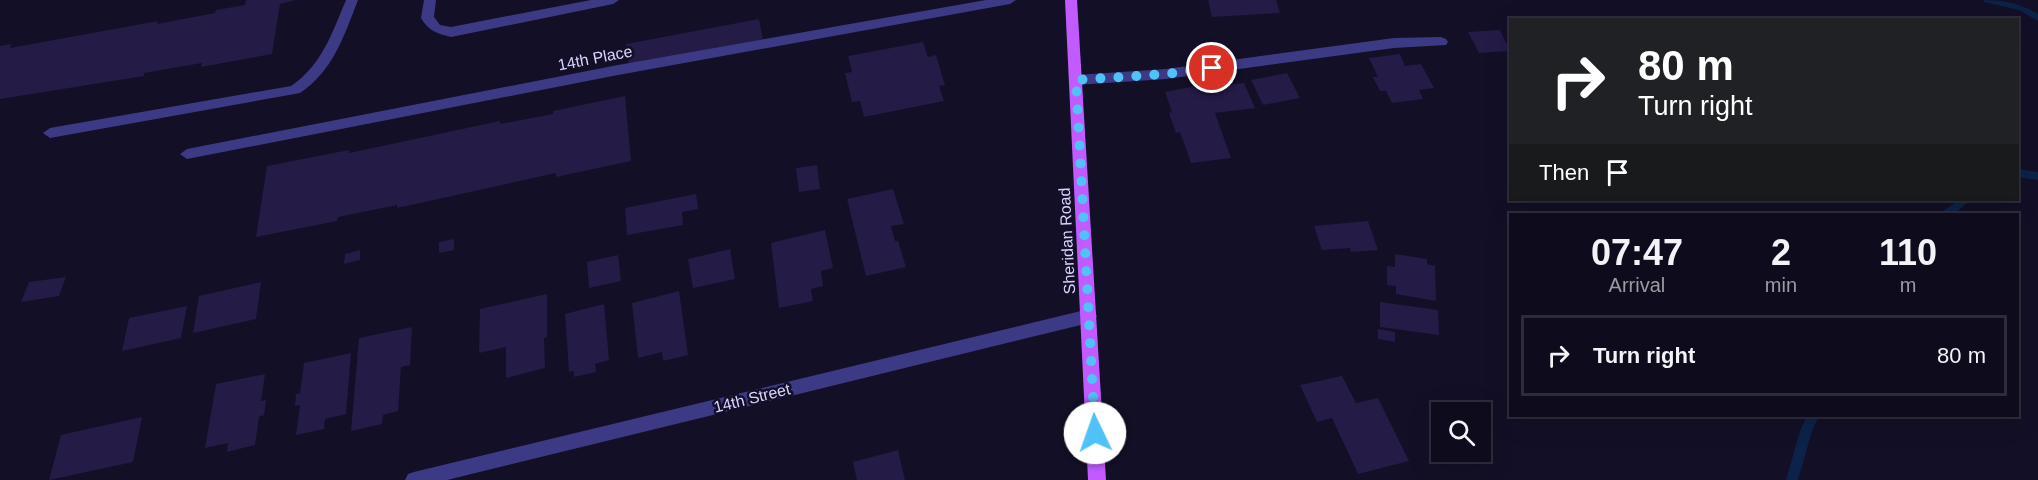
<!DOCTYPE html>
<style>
body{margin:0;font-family:Arial,sans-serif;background:#1c1929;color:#f1f3f6;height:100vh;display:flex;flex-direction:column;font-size:22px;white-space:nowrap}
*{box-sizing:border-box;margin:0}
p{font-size:20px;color:#9b9ba3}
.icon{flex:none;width:33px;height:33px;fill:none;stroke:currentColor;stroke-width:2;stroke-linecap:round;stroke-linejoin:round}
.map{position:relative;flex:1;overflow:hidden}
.drawer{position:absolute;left:1509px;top:213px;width:510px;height:204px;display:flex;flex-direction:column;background:#0e0b1c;border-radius:0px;box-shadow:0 6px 24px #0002,0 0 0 2px #2e2b3b}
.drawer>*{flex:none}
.banner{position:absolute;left:1509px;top:18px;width:510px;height:183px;border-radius:0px;box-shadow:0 6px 24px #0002,0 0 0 2px #2e2b3b;background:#202124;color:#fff;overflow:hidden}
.controls{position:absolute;left:1431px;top:402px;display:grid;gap:12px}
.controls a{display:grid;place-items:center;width:60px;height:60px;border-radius:0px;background:#0e0b1c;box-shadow:0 6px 24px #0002,0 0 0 2px #2e2b3b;font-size:30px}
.pin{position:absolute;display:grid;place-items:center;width:51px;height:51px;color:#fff;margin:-26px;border:3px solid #fff;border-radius:50%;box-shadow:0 2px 6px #0007}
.me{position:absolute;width:66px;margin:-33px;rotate:357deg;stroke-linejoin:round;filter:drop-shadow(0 0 4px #0008)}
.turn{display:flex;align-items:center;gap:21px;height:126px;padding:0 30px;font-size:27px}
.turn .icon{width:78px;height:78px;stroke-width:2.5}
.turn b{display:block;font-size:42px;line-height:51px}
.then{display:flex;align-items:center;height:57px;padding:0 30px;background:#0003;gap:12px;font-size:22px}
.eta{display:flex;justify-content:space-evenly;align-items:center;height:102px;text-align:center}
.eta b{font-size:36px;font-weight:700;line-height:42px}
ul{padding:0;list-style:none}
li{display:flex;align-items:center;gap:18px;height:81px;margin:0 12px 9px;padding:0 18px;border:3px solid #2e2b3b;border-radius:0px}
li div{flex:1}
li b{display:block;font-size:22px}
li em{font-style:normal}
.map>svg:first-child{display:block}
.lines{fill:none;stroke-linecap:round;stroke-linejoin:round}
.stream{fill:#0c2248;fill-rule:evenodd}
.building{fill:#241b47}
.service{fill:#3d3a85;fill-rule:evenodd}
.minor{fill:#3d3a85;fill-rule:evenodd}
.primary{fill:#c25bff;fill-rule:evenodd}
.route{stroke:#4fc3f7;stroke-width:10;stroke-dasharray:0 18}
.labels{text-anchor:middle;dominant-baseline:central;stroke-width:5;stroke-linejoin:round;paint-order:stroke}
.street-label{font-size:16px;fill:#d9d4ff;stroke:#130f26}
</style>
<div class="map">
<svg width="2038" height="480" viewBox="0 0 2038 480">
<rect width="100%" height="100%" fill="#130f26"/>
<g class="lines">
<path class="stream" d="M1983,0C2003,0 2020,3 2038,14V21L2019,10L1984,2Z
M2018,169L2038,172V180L2018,177Z
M1959,200H1971L1954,214H1942L1943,211Z
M1807,416H1819L1812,431L1798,480H1786L1800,431Z"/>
</g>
<path class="building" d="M246,0H296L280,4L272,54L201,67L202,63L144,73V76L0,99V46L11,44L10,48L158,21L157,24L215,13L216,10L245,5Z
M1208,0H1276L1280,13L1212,17Z
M759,19L763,40L629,66L626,44Z
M1500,30L1510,51L1479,53L1468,32Z
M923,42L928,57L936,55L945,85L939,86L944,101L864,117L860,101L852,102L845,73L852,72L848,56Z
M1400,54L1405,66L1421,64L1434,88L1419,90L1423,99L1392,103L1386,91H1380L1373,77H1378L1369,58Z
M1287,73L1300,98L1263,105L1251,80Z
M1244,83L1255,108L1215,113L1231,158L1191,163L1180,132L1176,133L1169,113L1172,112L1165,92L1202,85L1203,88Z
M625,96L631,161L556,177V173L397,208V205L338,217L337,221L256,237L267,166L349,150V153L500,121V124L553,114V111Z
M817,165L820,189L799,192L796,168Z
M893,189L904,224L891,226L895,241H898L906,267L866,276L847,199Z
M696,194L698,209L682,212L683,225L627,235L625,208Z
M1368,221L1378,250L1351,252L1350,248L1322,250L1314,226Z
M825,230L833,268L821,271L823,286L811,289L813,301L779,308L771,243Z
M454,239V250L439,253V242Z
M730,249L735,279L693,288L688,259Z
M360,250V260L344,264L345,254Z
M1395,254L1427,259V264L1435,266L1436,301L1396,294V286L1387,285V266L1395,267Z
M618,255L621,281L589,288L587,262Z
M66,277L59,296L21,302L29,282Z
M261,282L256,319L193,333L199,296Z
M679,291L688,355L663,361L662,352L638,358L632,303Z
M547,294V337L544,338L545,368L506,378V347L479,353L480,309Z
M1380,302L1438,310L1439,335L1380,327Z
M604,304L609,360L595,364L596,372L574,377V371L569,372L565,314Z
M187,306L181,338L122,351L129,318Z
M412,327L410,365L401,367L398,411L383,415L382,424L351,431L359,338Z
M1378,329L1395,332V342L1378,339Z
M351,353L346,414L325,419L324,429L296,435L300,405L295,406L296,394L300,393L304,363Z
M265,374L261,401L266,400L264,415L259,417L255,445L227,452L228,443L205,448L216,384Z
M1342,376L1356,403L1378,398L1409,461L1358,474L1332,418L1317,422L1300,385Z
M142,417L133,462L49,480L61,435Z
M898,450L905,480H857L853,462Z"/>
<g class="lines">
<path class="service" d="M346,0H358C344,36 333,71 300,93L50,138L43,133L50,128L291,86C322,65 332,33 346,0Z
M424,0H436L434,17L440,25L451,27L591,0H619L613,4L451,37C436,33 429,31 421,18Z
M1441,37L1446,39L1448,42L1446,45L1394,48L1166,79L1076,85L1069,80L1076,75L1166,69L1394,38Z"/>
<path class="minor" d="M986,0H1016L1010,4L618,75L187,159L180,154L187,149L618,65Z
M1089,309L1095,311L1097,316L1095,321L1089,323L447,480H405L408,474L414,472Z"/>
<path class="primary" d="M1065,0H1077L1106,480H1088Z"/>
</g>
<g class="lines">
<path class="route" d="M1095,433L1076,80L1166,74L1212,68"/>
</g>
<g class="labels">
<g class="street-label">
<text transform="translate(595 58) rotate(-11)">14th Place</text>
<text transform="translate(1067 241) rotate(-93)">Sheridan Road</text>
<text transform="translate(752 398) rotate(-14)">14th Street</text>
</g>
</g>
</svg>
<div class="controls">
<a><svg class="icon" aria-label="search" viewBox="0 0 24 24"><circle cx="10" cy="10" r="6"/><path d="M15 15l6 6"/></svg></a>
</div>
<div class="pin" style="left:1212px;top:68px;background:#d93025"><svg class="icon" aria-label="arrive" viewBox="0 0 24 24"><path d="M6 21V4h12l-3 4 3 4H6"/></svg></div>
<svg class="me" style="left:1095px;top:433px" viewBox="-20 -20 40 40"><circle r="19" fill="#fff"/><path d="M0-13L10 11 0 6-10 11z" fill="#4fc3f7"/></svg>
<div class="banner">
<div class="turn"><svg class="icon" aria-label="right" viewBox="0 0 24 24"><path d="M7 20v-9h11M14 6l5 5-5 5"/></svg><div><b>80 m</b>Turn right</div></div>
<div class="then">Then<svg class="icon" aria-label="arrive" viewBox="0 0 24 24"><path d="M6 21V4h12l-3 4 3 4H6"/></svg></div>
</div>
<section class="drawer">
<div class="eta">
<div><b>07:47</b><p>Arrival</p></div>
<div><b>2</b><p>min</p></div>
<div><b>110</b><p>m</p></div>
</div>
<ul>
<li><svg class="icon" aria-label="right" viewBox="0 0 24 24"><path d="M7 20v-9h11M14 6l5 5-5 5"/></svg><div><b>Turn right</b></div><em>80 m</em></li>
</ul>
</section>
</div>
